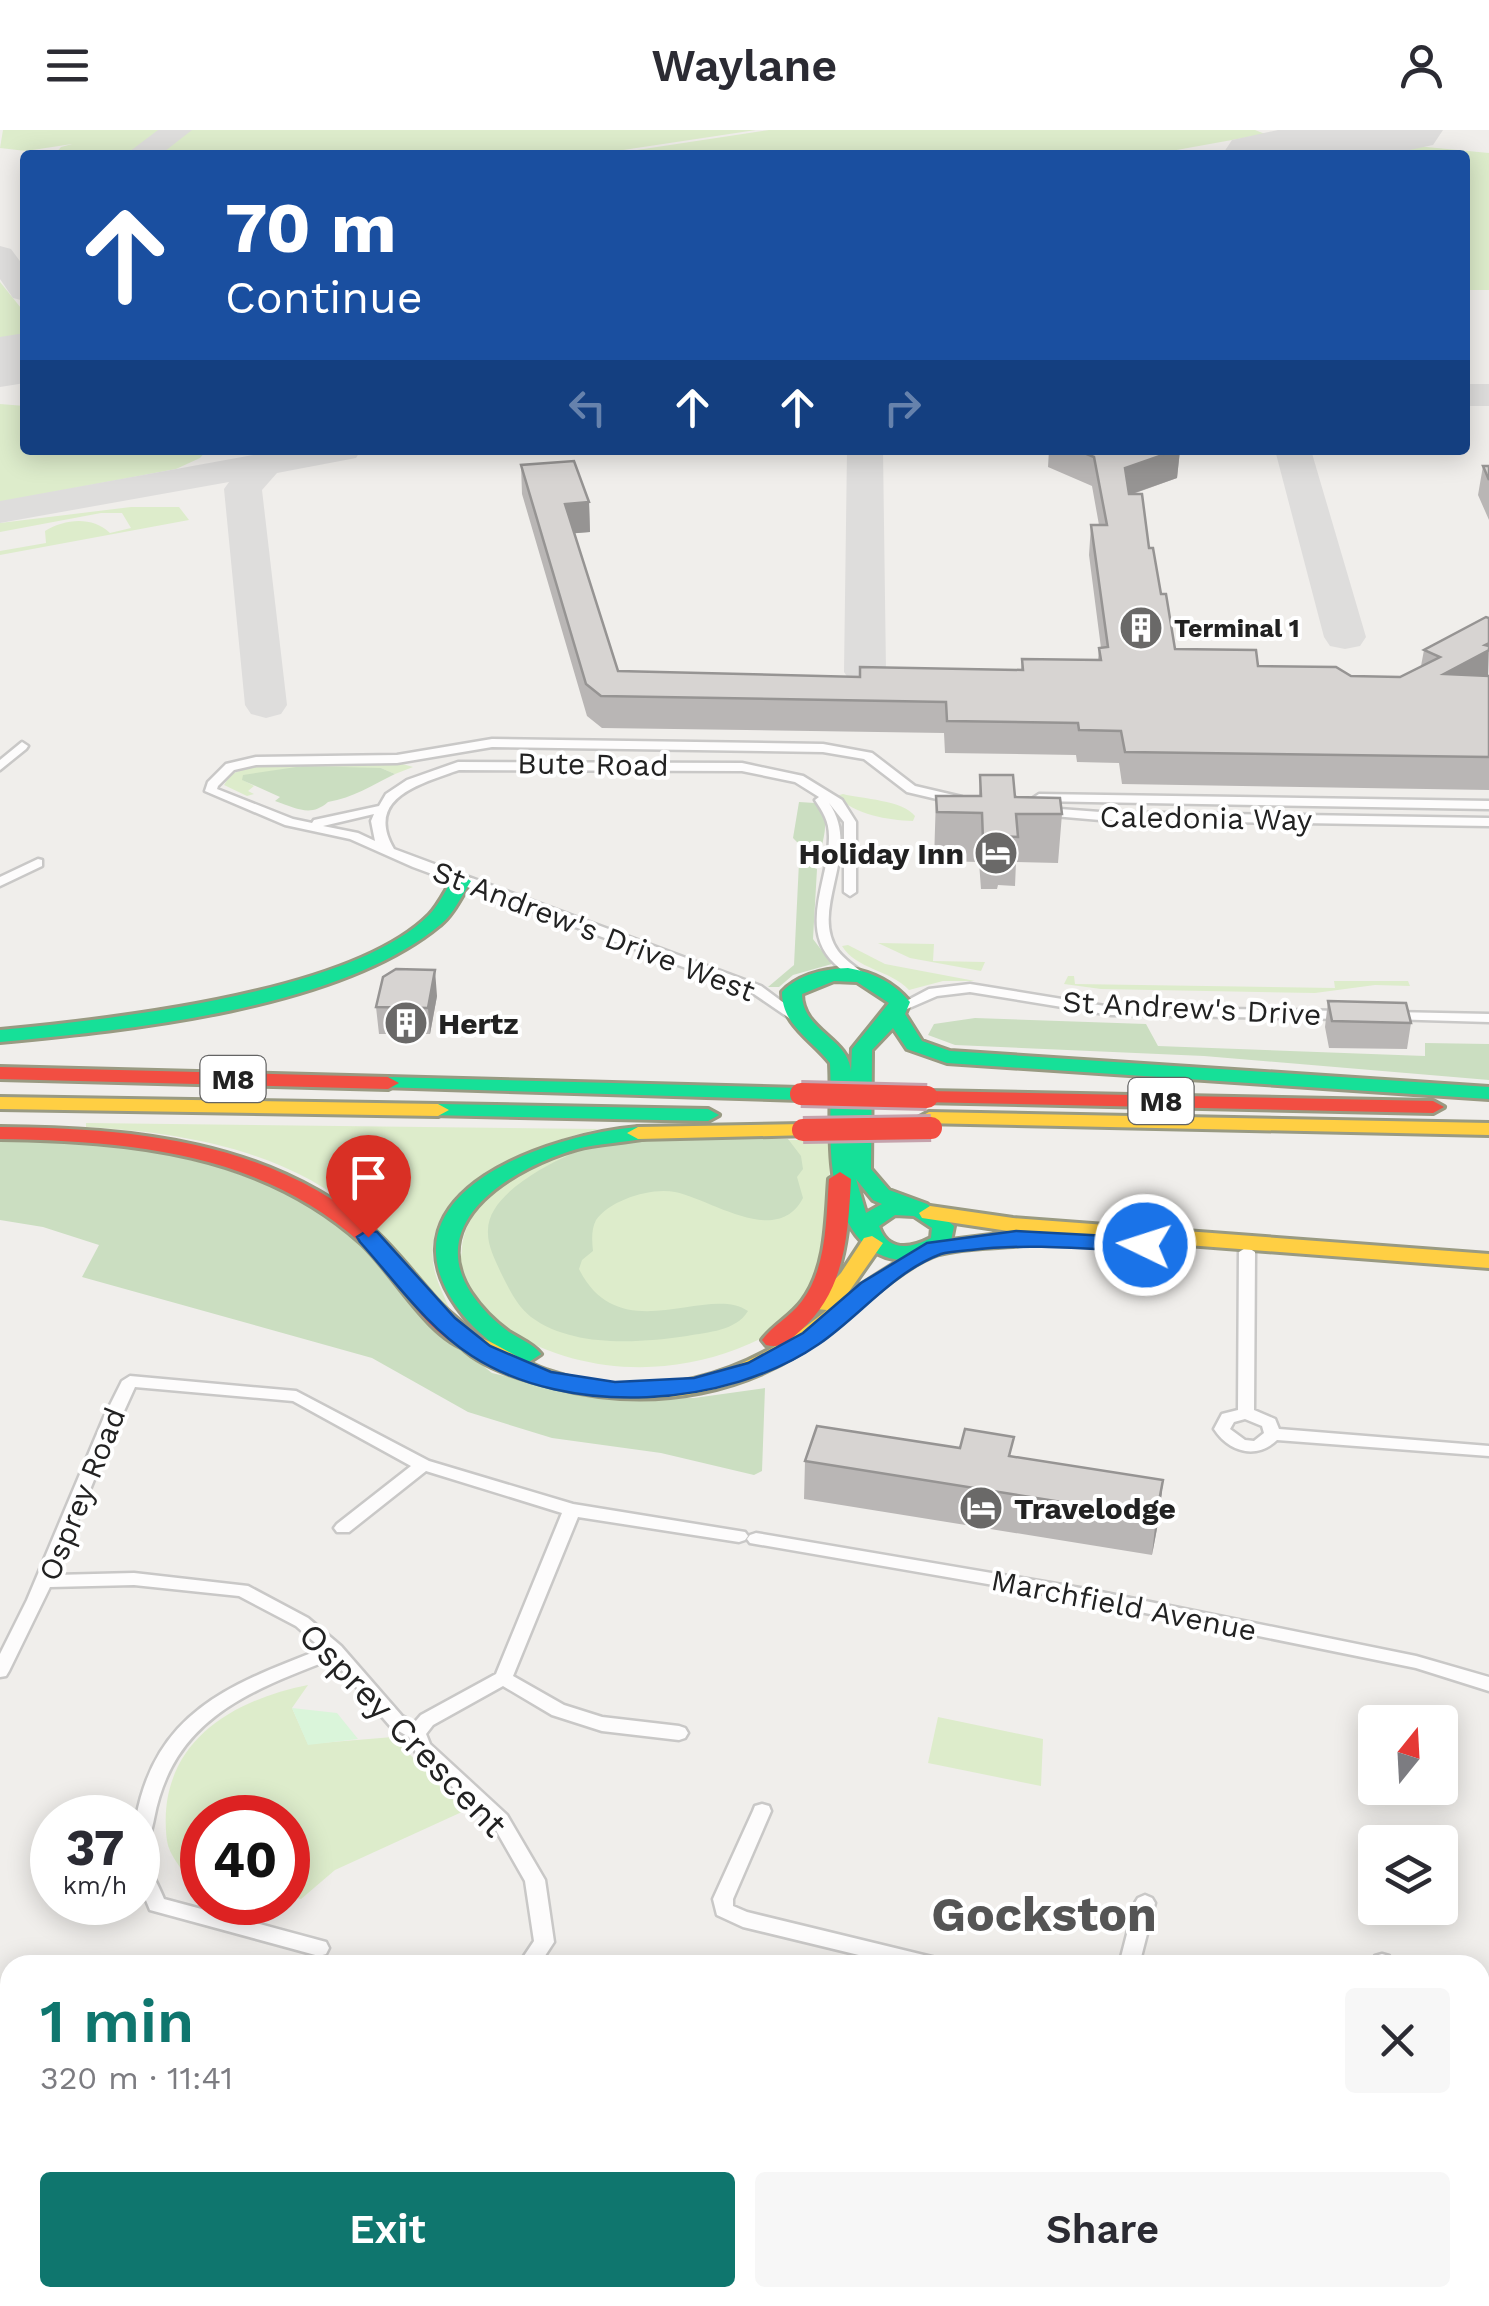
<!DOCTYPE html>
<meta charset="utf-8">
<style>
body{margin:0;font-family:"Work Sans",sans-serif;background:#f7f7f7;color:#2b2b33;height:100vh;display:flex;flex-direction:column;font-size:38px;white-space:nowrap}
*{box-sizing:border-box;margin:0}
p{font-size:32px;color:#7c7c81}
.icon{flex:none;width:55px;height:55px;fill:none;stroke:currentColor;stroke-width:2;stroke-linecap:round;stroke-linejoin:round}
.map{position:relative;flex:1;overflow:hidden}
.sheet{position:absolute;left:0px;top:1825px;width:1490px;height:352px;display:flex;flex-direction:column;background:#fff;border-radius:30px 30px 0 0;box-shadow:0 5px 25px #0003}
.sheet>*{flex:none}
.hud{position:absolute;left:20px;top:20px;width:1450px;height:305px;border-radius:10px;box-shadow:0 5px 25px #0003;background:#1a4fa0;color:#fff;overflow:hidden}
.needle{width:65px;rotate:18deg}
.tools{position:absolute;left:1358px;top:1575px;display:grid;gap:20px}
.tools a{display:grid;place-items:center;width:100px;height:100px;border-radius:10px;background:#fff;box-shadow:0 5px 25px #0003;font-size:50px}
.speed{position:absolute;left:30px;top:1665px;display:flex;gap:20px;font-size:50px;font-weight:700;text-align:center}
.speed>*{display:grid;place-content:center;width:130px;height:130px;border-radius:50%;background:#fff;box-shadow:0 5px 25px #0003;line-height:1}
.speed small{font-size:25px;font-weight:400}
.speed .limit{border:15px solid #d22;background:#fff;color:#111}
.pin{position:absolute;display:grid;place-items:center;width:85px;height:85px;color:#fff;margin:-102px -42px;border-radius:50% 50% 50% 0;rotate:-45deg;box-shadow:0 0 10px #0007}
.pin .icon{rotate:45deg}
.me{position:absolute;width:110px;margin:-55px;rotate:274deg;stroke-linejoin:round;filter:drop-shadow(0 0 8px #0008)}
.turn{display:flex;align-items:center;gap:35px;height:210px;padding:0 40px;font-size:45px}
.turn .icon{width:130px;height:130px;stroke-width:2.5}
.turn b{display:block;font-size:70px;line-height:85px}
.lanes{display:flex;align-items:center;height:95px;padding:0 40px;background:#0003;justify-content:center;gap:50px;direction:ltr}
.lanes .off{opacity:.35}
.round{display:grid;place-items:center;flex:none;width:105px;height:105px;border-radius:10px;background:#f7f7f7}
.summary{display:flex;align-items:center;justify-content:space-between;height:170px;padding:0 40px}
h1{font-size:60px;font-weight:600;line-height:75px;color:#0f766e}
.cta{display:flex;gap:20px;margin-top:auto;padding:20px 40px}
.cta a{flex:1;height:115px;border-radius:10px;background:#0f766e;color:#fff;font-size:40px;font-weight:600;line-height:115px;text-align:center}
.cta a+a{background:#f7f7f7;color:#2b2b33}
header{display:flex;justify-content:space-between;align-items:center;height:130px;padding:0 40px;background:#fff;font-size:45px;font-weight:600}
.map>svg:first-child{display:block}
.grass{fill:#ddeccb}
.forest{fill:#cbdec1}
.park{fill:#daf5da}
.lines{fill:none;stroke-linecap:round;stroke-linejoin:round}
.taxiway{fill:#dedddc;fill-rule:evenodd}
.runway{fill:#dedddc;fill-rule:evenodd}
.street-casing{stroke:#c9c8c7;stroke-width:5}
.fast-casing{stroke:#999a82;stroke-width:6}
.slow-casing{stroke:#999a82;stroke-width:6}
.jam-casing{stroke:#999a82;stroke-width:6}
.street{fill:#fdfcfc;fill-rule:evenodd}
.fast{fill:#16e098;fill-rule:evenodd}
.slow{fill:#ffcf43;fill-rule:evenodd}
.jam{fill:#f24e42;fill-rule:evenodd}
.jam-bridge-casing{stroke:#c5a2ac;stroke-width:28;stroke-linecap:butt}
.jam-bridge{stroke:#f24e42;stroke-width:22}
.wall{fill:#b9b6b5}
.shaded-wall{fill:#969493}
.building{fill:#d7d4d2;stroke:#969493;stroke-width:2.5}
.route{fill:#1a73e8;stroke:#114b97;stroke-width:2.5}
.labels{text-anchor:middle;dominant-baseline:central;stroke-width:8;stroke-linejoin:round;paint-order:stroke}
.far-poi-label{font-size:25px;font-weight:bold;fill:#222;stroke:#fff;text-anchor:start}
.shield{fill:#fff;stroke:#646464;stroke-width:2.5}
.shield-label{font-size:28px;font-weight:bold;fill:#222}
.street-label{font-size:30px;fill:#222;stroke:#fff}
.poi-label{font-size:30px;font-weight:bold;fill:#222;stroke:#fff;text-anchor:start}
.near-street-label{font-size:35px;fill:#222;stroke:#fff}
.near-district-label{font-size:48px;font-weight:bold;fill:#555;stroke:#fff}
</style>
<header><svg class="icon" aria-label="menu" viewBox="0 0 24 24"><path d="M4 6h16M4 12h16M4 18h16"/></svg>Waylane<svg class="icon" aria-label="person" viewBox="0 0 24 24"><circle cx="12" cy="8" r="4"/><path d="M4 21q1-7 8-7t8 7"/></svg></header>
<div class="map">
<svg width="1489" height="2176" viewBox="0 0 1489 2176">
<rect width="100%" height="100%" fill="#f0eeeb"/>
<path class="grass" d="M3,0H164L125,25H54L61,17L72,14L26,21L0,18Z
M190,0H756L590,25H152Z
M769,0H1255L1265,4L1149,25H604Z
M1416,16L1489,23V160H1465V25H1372Z
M0,152L25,183V206L0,211Z
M0,274L25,276V320H207L200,328L176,339L0,372Z
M131,377H179L189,390L0,425V421L46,413L45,401C65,389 92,386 110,403L131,398L122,383H101L0,402V393Z
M399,633L413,637L395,644L381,638L243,650L254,656L248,661L254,664L247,666L224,655L231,644L253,636Z
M843,664C862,669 903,670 915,686L913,691C887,690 856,685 836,666Z
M878,813L934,814L933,831L985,832L981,841L910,828Z
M848,815L885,834L975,851H943L909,860C889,839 857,840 842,816Z
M1068,846H1074L1075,854L1335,858L1334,851H1408L1410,856L1375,855L1315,863L1101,859L1064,854Z
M86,993L599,999C537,1014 418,1051 434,1138C437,1153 445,1168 451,1182C421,1150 393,1116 361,1086C289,1020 180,1002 86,997Z
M636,1010H830C829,1067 833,1122 805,1174C795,1194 758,1211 737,1219C656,1250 568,1241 497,1194C483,1184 463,1165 460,1147C458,1138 462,1126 462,1117C466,1074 515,1040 554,1026C579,1017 610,1015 636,1010Z
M308,1555L292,1578L308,1614L393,1607L464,1681L335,1740L301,1769L288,1766V1688H202V1752H190C183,1740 169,1725 167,1711C155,1617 227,1571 308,1555Z
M938,1587L1043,1609L1041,1656L928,1633Z
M1485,1988L1489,1989V2176H1465L1466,2168H1480V2036Z"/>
<path class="forest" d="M303,636L381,638L395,644C372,655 353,668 328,672C311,687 298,679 275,671L280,667L242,650L243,645Z
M799,672L815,673C830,687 825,701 821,720L806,721L793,708Z
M799,732L817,739L813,809L832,834L793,845L779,857H768L794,835Z
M975,888L1146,894L1158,916L1425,926V913L1489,914V950L1204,926L955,915L928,905L934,894Z
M788,1009L801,1026L803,1039L797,1047L803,1068C777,1118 711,1069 675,1062C651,1057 610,1070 596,1090C591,1100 592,1111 593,1121L582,1130L579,1139C620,1221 707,1153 748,1181C736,1201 708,1202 687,1206C638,1213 573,1218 531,1187C517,1176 509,1159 501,1143C495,1130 487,1115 488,1100C488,1066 542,1037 569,1025C627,999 723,1010 788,1009Z
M24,1010L121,1014L212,1035L273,1056L351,1102L423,1188L492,1243L593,1267L694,1268L765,1258L762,1341L754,1345L661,1323L552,1308L468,1282L372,1228L82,1147L99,1115L43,1097L0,1090V1011Z"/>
<path class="park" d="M292,1578L337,1583L358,1609L308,1615Z"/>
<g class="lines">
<path class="taxiway" d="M158,0H192L160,25H125Z
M1317,0H1345L1348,9C1339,22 1317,26 1303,22L1298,16L1303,10L1318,5Z
M0,116L11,119L25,138V171L13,168L0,149Z
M25,220V240L0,245V225Z
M1465,254H1489V276H1465Z
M257,320H361L356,328L277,343L262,360L287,575L281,584L266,588L251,584L245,575L224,359L229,352L0,393V371L253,325Z
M847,320H883L886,542L880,551L865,555L850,551L844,542Z
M1275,320H1311L1366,507L1360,516L1345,519L1330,516L1324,507Z"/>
<path class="runway" d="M1278,0H1443L1433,15L1386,25H1222L1232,10Z
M25,203V253L0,257V207Z"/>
<defs>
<path id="street" d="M492,609L823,614L872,623L915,656L962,667L964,670L958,674L907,662L864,629L823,622L492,617L397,633L256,635L234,640L218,656L217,659L293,689L312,693L314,690L379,676L386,664L407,650L458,632L742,633L803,646L842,670L856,692V762L850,766L844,762V692L829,673C863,722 808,779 838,821C844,829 854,836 862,842L864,845L862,848C850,848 844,842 835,834C797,798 830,749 829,706C829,691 823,682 815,670L819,667L795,652L742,641L459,640C420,654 364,668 394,719L761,856L800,885L802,888L795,892L751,862L413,737L350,709L285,695L205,661L208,652L226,634L256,627L397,625ZM374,684L371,691L375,711L358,703L323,696Z
M22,612L28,616L26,619L0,640V630Z
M1039,664L1489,671V679L1035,671L1033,668Z
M1046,678L1100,682L1489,688V696L1100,690L1042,685V679Z
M38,729L42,730V736L0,756V747Z
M970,854L1111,877L1345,881L1352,885L1345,889L1111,885L970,862L937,866L900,882L893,878L929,859Z
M1393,882L1489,884V892L1388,889L1386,886Z
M1247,1117L1255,1122L1254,1280L1275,1289L1279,1299L1489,1316V1326L1277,1310C1256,1330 1229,1322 1214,1299L1222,1284L1238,1280L1239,1122ZM1245,1289L1262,1296L1264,1303L1254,1311L1245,1310L1230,1299L1234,1292Z
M130,1246L296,1261L429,1331L573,1374L745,1402L748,1406L745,1410L739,1412L578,1387L513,1546L564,1575L602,1587L679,1596L685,1598L688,1603L685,1608L679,1610L602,1601L552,1585L503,1556L433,1595L426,1604L430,1614L507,1685L545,1750L554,1812L539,1835H518L534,1811L525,1751L493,1695L416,1623L409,1607L390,1596L332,1529C247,1562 173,1589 154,1689C152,1700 146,1716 147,1727C148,1738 160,1758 164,1769L220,1784L226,1772H245L237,1788L326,1812L329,1818L326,1824L319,1826L150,1780L138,1751V1688H136C156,1581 231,1554 322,1519L296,1496L239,1466L134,1455L50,1457L9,1541L6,1546L0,1547V1524L27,1470L104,1287L122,1251ZM135,1257L293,1271L411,1336L337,1394L334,1398L337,1402H349L426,1341L562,1383L496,1544L421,1585L414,1593L402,1586L341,1516L308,1488L248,1456L134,1443L55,1445L105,1323Z
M756,1403L1086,1459L1416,1526L1489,1547V1561L1416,1538L1086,1471L750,1413L747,1409L750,1405Z
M762,1674L769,1676L771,1681L733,1769V1776L747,1782L932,1827L939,1829L942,1835H900L743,1797L717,1785L713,1769L753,1681L755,1676Z
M1145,1765L1152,1768L1155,1773L1139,1835H1119L1135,1773L1138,1768Z
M1382,1824L1389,1826L1392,1835H1372L1375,1826Z
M0,1924L10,1927V1943L0,1940Z
M1480,1963L1489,1965V1983L1480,1981Z
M0,2158L10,2163V2168L19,2169L22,2176H0Z
M176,2168H200L196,2176H172Z
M1241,2168H1263L1260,2176H1244Z"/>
<path id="fast" d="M461,745L471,751C462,765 453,785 440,795C339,879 129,900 0,912V900C108,890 351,863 429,785C439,775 446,759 454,747Z
M848,838C874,843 893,852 910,872L905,884L922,911L950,921L1489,957V969L947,933L907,919L893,898L872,920L871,1039L889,1060L927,1074L954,1096L950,1116C883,1154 842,1109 833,1043C828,1007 832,970 830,933C811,909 782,895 782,862C799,844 824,839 848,838ZM834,851L857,852L889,873L852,919L851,942C849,908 802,901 802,864ZM856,1049L873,1070L882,1074L866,1083ZM895,1085L914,1086L932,1098L931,1108C910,1119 887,1122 879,1096Z
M388,947L801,958L812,964L801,970L381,957L377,953L381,949Z
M438,974L708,979L719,985L708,991L430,985L427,980Z
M638,997L646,998L649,1003L646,1008C623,1013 599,1013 577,1019C517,1036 423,1089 471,1163C481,1178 495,1192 509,1202C520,1209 533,1214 541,1224L529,1232C501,1224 473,1200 457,1177C375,1061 553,1004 638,997Z"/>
<path id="slow" d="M0,967L438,974L449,980L438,986L0,979Z
M929,982L1489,993V1005L921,993L918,988Z
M803,994L811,995L814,1000L811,1005L638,1009L627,1003L638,997Z
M930,1076L1013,1088L1489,1124V1138L1031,1103L1034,1108L1031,1113L1023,1115C996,1118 965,1117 939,1124C905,1135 862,1176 834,1199C753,1265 653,1283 553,1257C523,1250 476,1237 457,1212L469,1204C496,1211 520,1231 546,1240C649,1276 746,1247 827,1180L816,1179L812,1174L841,1143L864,1108L872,1106L883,1113L848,1163L927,1113L1015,1102L922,1088L919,1083Z"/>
<path id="jam" d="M0,937L388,947L399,953L388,959L0,949Z
M927,961L1433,971L1444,977L1433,983L919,972L916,967Z
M0,997C134,998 270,1011 375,1101C398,1122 416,1147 437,1170C450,1185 469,1196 481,1212L469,1220C428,1209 392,1141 361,1113C260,1022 129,1011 0,1009Z
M840,1042L851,1049C848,1105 845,1162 800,1201C789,1211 781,1219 766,1215L762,1210C773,1195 790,1187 802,1171C827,1138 826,1089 829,1049Z"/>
</defs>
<use href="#street" class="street-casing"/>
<use href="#fast" class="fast-casing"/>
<use href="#slow" class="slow-casing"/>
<use href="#jam" class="jam-casing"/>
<use href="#street" class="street"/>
<use href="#fast" class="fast"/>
<use href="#slow" class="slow"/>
<use href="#jam" class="jam"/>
<defs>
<path id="jam-bridge" d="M801,964L927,967
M803,1000L931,998"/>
</defs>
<use href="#jam-bridge" class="jam-bridge-casing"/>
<use href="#jam-bridge" class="jam-bridge"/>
</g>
<path class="wall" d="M1049,320H1180L1177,348L1133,364L1175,519L1258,536L1351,546L1400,547L1421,536L1424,520L1489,546V660L1122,654L1119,633L1077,632L1076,625L945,623L944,603L602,598L587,586L522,364L521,335L589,372L590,402L574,403L618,541L860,547L1021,540L1022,529L1098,530L1099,518H1101L1089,425L1091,395H1099L1092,356L1048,337Z
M1483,336H1489V390L1478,365Z
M980,645L1015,667L1062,684L1058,733L1016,732L1015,756L998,755L997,759H981L979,732L934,731L936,666H979Z
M437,866L430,904H379L376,877Z
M1328,871L1411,893L1407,919L1329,918L1325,897Z
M1013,1326L1163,1350L1159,1388L1152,1425L804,1369L805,1331Z"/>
<path class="shaded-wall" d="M1177,320H1180L1177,348L1123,367L1125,338Z
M589,372L590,402L566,404L565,374Z
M1489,513L1488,549L1444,544L1485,515Z
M435,840L437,866L430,904L428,878Z
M1163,1350L1159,1388L1152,1425L1156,1387Z"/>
<path class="building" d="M1077,320H1177L1125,338L1129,364H1142L1149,418H1153L1161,464H1166L1175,519L1256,520L1258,536L1336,537L1351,546L1400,547L1440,527L1424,520L1486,487L1489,488V513L1485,515L1489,516V520L1444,544L1489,546V627L1125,622L1121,601L1079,600L1078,593L947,591L946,572L601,566L586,554L521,335L574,331L589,372L565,374L618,541L860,547V537L1023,540L1022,529L1101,530L1099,518L1108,517L1091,395H1107L1094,327Z
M1483,336H1489V350Z
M980,645H1013L1015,667L1060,668L1062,684H1016L1018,707L1000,706V710H983L982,683L937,682L936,666H981Z
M396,839L435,840L428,878L376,877L383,847Z
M1328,871L1406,873L1411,893L1332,891Z
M817,1296L960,1318L965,1299L1014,1307L1009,1326L1163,1350L1156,1387L805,1331Z
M863,2168H1065L1063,2174L1069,2176H860Z"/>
<path class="route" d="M368,1100L377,1102L455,1188L490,1216L551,1242L615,1252L694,1248L748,1233L803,1203L861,1153L927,1113L1016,1101L1145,1108L1157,1115L1145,1122C1087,1119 1029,1113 971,1120C962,1121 950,1121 941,1124C893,1142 860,1186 819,1214C726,1278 569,1288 472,1226C428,1198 395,1151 360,1112L357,1107Z"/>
<defs>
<symbol id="building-disc" viewBox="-11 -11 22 22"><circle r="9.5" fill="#6a6968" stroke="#fff"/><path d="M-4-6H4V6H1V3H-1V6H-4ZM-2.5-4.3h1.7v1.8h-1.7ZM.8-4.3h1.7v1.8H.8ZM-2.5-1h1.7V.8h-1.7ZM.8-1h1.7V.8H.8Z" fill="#fff"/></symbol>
<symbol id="hotel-disc" viewBox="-11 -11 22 22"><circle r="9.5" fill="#6a6968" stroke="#fff"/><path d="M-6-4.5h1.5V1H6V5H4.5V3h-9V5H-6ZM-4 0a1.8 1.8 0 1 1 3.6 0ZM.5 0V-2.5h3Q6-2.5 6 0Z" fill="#fff"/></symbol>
</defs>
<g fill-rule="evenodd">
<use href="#building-disc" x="1116" y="473" width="50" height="50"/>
<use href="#hotel-disc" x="971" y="698" width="50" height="50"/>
<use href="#building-disc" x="381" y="868" width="50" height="50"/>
<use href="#hotel-disc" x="956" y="1353" width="50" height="50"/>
</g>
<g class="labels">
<g class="far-poi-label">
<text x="1174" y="498">Terminal 1</text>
</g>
<g class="shield">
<rect x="200.5" y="926" width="65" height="46" rx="8"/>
<rect x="1128.5" y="948" width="65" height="46" rx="8"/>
</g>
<g class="shield-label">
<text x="233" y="949">M8</text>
<text x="1161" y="971">M8</text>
</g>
<g class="street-label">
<text transform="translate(593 634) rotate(1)">Bute Road</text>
<text transform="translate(1206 688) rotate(1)">Caledonia Way</text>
<text transform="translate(594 801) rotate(21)">St Andrew's Drive West</text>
<text transform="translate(1192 878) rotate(3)">St Andrew's Drive</text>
<text transform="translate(82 1364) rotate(-68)">Osprey Road</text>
<text transform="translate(1124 1475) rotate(11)">Marchfield Avenue</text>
</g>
<g class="poi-label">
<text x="964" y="723" text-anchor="end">Holiday Inn</text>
<text x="438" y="893">Hertz</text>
<text x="1014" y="1378">Travelodge</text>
</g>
<g class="near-street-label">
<text transform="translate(403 1600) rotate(46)">Osprey Crescent</text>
</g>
<g class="near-district-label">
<text x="1044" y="1784">Gockston</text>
</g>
</g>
</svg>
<div class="tools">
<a><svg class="needle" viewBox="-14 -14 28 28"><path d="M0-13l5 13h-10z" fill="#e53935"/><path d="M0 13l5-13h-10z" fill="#7c7c81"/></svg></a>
<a><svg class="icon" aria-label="layers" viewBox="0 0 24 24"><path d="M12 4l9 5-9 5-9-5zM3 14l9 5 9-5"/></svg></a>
</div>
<div class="speed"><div>37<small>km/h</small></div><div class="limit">40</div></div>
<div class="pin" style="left:368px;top:1107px;background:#d93025"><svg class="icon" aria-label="arrive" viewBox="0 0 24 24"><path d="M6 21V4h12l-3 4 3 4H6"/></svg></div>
<svg class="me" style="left:1145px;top:1115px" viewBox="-20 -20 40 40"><circle r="17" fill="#1a73e8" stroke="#fff" stroke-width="3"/><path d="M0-11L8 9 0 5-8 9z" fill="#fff"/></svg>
<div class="hud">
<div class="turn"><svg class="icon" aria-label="ahead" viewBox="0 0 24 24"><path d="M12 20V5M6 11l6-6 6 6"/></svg><div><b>70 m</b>Continue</div></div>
<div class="lanes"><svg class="icon off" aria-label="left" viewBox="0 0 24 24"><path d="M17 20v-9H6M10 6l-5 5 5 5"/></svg><svg class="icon" aria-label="ahead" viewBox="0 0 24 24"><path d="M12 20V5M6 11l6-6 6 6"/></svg><svg class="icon" aria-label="ahead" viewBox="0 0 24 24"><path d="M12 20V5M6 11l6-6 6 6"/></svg><svg class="icon off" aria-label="right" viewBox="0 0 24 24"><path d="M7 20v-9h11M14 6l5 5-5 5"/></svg></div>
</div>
<section class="sheet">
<div class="summary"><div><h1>1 min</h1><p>320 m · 11:41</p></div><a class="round"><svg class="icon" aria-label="close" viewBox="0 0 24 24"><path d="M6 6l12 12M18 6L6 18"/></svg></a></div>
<div class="cta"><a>Exit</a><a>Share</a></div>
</section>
</div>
